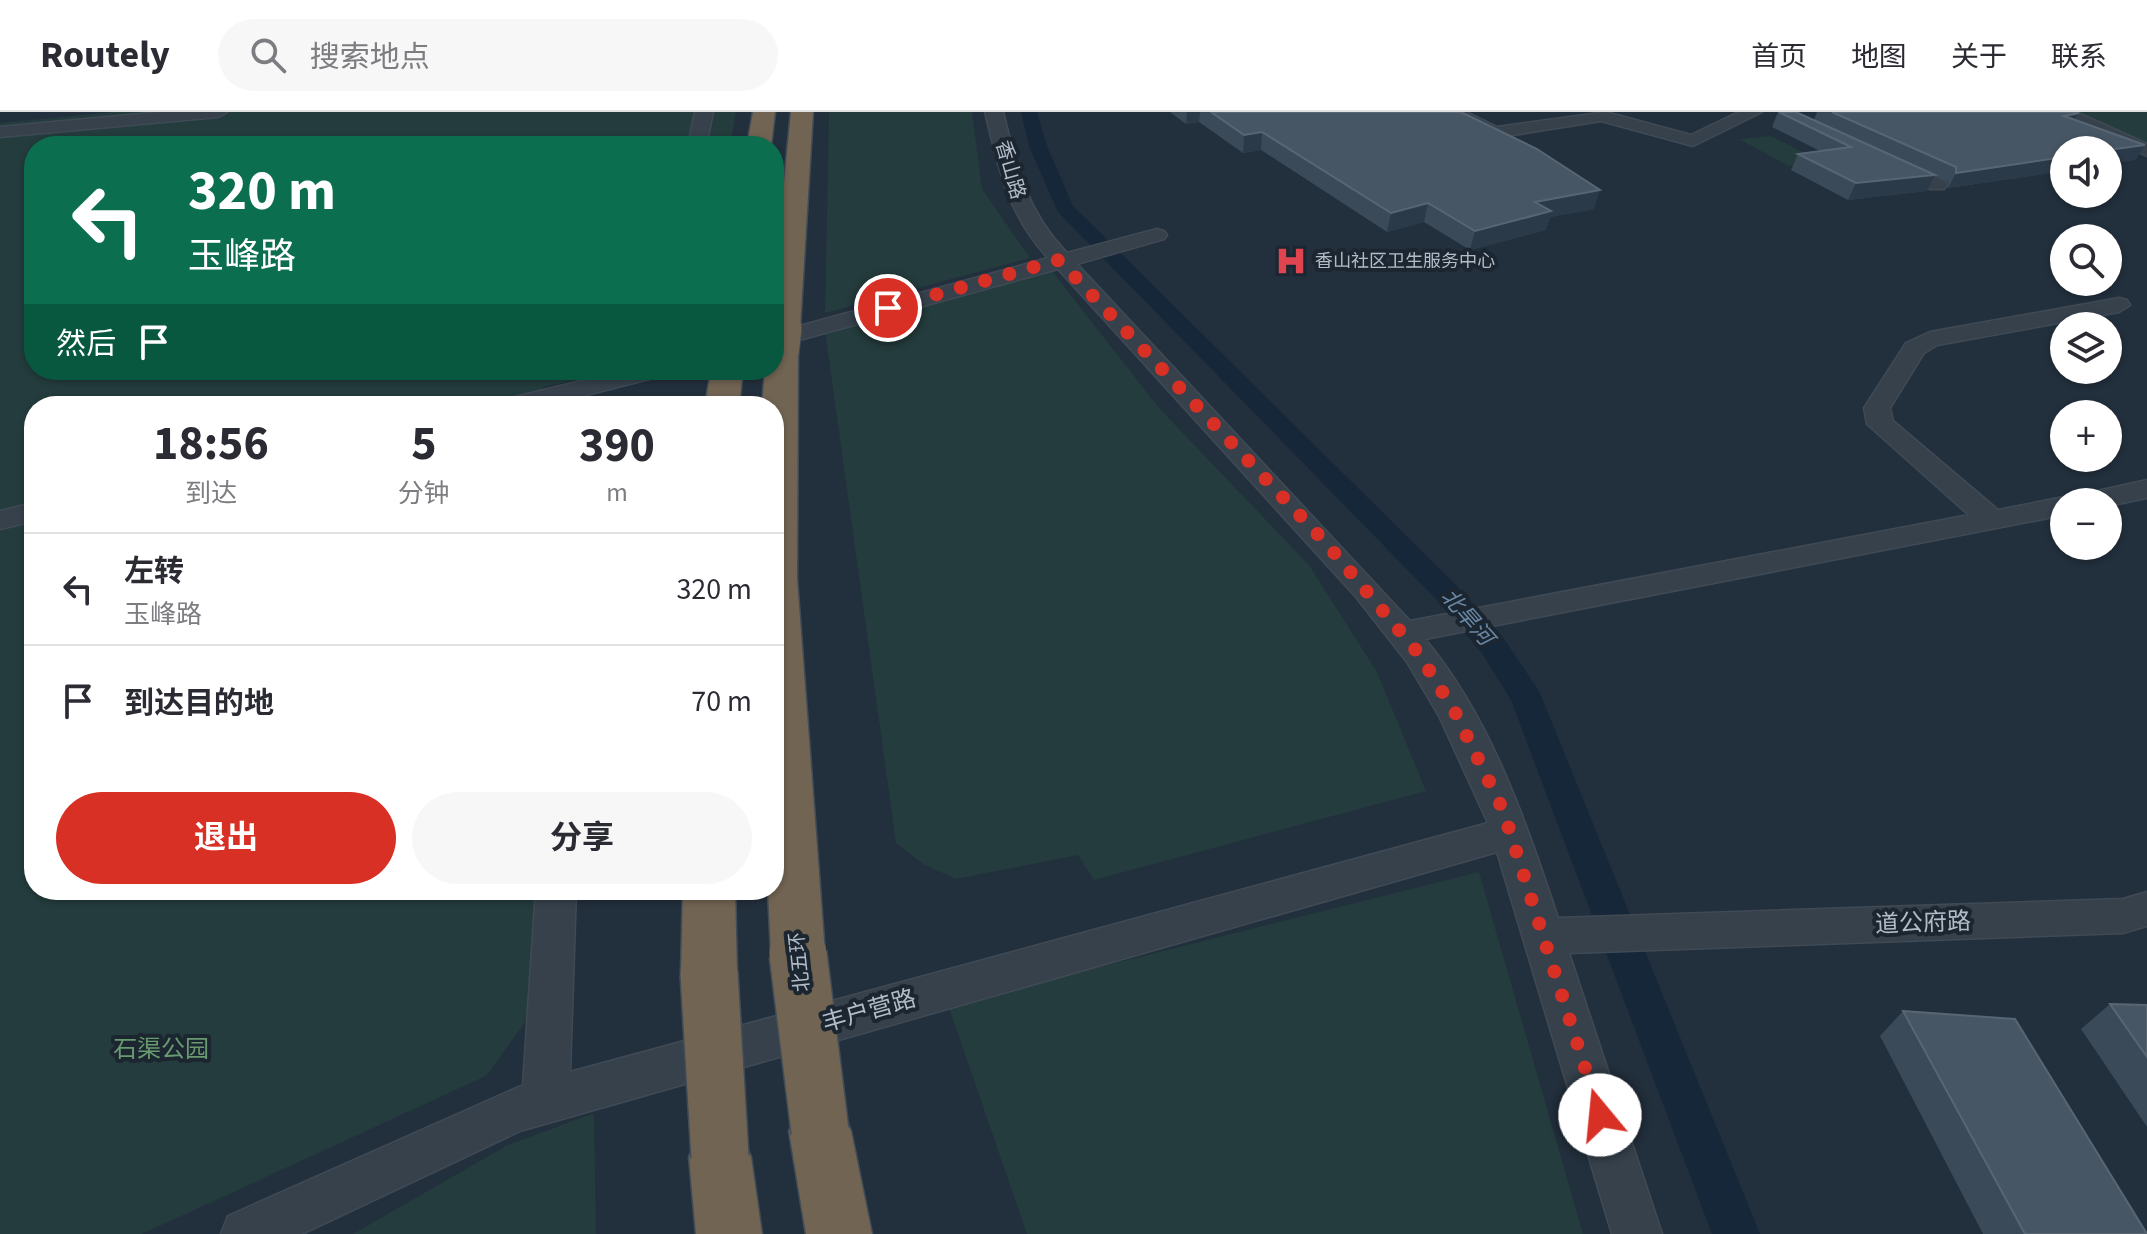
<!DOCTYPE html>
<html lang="zh">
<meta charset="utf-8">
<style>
body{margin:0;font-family:"Source Sans 3","Noto Sans SC",sans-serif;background:#f7f7f7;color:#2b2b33;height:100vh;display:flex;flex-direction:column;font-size:30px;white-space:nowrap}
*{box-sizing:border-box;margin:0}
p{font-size:26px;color:#7c7c81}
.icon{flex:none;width:44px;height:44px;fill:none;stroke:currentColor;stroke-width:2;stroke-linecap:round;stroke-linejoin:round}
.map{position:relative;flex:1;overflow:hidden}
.details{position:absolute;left:24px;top:284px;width:760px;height:504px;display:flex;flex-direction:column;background:#fff;border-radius:32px;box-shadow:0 2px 6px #0004}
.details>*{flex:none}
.hud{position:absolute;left:24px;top:24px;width:760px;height:244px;border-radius:32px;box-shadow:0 2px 6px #0004;background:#0b6e4f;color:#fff;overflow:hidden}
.fabs{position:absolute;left:2050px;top:24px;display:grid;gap:16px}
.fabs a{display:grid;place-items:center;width:72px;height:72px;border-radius:50%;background:#fff;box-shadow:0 2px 6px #0004;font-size:40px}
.pin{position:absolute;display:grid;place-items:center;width:68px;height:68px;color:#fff;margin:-34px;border:4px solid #fff;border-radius:50%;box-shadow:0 2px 8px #0007}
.me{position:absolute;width:88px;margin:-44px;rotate:343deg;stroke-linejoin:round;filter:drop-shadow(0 0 6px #0008)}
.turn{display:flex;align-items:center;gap:28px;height:168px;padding:0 32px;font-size:36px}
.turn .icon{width:104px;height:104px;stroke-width:2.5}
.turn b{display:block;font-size:56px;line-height:68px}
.then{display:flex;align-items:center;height:76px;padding:0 32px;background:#0003;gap:16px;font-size:30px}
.eta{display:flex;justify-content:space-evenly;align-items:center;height:136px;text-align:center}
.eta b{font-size:48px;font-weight:700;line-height:56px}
.action{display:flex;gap:16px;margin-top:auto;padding:16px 32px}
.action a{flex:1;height:92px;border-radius:48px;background:#d93025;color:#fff;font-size:32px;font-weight:700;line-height:92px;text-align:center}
.action a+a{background:#f7f7f7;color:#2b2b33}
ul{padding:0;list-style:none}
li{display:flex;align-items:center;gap:24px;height:112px;padding:0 32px;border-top:2px solid #e1e1e2}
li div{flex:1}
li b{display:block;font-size:30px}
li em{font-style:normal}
header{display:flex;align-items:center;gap:48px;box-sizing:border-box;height:112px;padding:0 40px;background:#fff;border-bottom:2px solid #e1e1e2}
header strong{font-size:38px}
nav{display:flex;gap:44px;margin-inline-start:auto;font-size:28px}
.search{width:560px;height:72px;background:#f7f7f7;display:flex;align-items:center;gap:20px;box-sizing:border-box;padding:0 28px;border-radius:44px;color:#7c7c81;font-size:30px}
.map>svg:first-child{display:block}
.green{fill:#243c3d}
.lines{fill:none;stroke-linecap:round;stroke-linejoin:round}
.canal{fill:#16273a;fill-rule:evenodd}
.minor-casing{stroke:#3f4a55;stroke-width:3}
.highway-casing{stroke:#414c57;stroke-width:3}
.minor{fill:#36414c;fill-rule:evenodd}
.highway{fill:#726453;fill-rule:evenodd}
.highway-bridge-far1-casing{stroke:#414c57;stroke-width:35;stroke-linecap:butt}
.highway-bridge-casing{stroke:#414c57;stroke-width:60;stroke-linecap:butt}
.highway-bridge-far1{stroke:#726453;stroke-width:33}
.highway-bridge{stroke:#726453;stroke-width:57}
.wall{fill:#3a4a58}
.shaded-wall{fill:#2b3a48}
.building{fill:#475664;stroke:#586674;stroke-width:2}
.route{stroke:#d93025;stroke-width:14;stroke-dasharray:0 25.2}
.labels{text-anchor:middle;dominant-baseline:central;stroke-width:8;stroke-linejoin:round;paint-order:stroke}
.far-poi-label{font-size:18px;fill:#b2bcc8;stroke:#1c2631;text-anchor:start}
.street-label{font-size:20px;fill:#b2bcc8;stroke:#1c2631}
.water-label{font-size:22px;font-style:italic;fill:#6a89a7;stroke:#1c2631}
.near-street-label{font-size:24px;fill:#b2bcc8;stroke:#1c2631}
.near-park-label{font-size:24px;fill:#689970;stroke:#1c2631}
</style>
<header>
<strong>Routely</strong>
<div class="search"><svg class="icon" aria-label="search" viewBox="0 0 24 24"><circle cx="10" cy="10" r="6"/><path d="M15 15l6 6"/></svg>搜索地点</div>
<nav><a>首页</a><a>地图</a><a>关于</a><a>联系</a></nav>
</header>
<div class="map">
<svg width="2147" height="1122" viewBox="0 0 2147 1122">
<rect width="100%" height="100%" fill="#222f3c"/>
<path class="green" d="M113,0H736L730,34H34V258H624L543,275L544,294H34V778H538L529,905L486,964L142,1122H0V11Z
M829,0H972L982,77L1030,146L825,201Z
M2062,0H2147V39Z
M1771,24L1821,49L1788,54L1739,27Z
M1052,159L1159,296L1309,453L1377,560L1426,679L1094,768L1078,743L956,767L923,752L896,731L825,219Z
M1479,760L1583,1122H1027L948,893Z
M594,1001L596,1122H353L506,1034Z"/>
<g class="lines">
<path class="canal" d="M1021,0H1037L1047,34L1073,94L1455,472L1504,527L1539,579L1760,1122H1712L1511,588L1482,541L1435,486L1058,100L1029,34Z"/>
<defs>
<path id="minor" d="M161,0H227L218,5L0,25V15Z
M695,0H713L706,34H688Z
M985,0H1003C1017,56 1026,98 1067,141L1157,117L1164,119L1167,123L1164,127L1077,152L1410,509L1969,403L1867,312L1864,296L1906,231L1930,220L2119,186L2127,188L2130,193L2119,200L1937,233L1924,241L1890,296L1893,309L1998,398L2064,385L2072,387L2075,384L2147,368V386L2108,394V390H2064V403L1425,527C1491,606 1526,710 1558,806L2123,787L2147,780V814L2123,821L1569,841L1662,1122H1612L1497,740L520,1019L302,1122H221L228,1104L523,973L536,778H576L570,960L1488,711L1439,604L1407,550L1356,485L1058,157L774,235V221L1048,146C1007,101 999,57 985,0Z
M1444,0H1466L1497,15L1606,0L1691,23L1739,0H1762L1693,34L1601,9L1495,26Z
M2053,0H2076L2147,32V44Z
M1890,46L1944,69L1947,73L1944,77H1930L1883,56V48Z
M626,258H668L665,263L543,294H499L503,288Z
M34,391V409L0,417V399Z"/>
<path id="highway" d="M753,0H775L771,34H747Z
M791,0H813L800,216L796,222L785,225L774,222V172Z
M782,232L793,234L798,241L797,467L825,842L817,859L798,866L779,859L771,842L768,778H774V294H762L765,258H774V234Z
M711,258H743L739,294H705Z
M683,778H735L737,861L729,878L709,885L689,878L681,861Z
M820,989L842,998L851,1019L872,1122H806L789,1019L798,998Z
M720,1014L742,1023L751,1045L762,1122H696L689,1045L698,1023Z"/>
</defs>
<use href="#minor" class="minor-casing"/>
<use href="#highway" class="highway-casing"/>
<use href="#minor" class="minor"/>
<use href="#highway" class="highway"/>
<defs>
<path id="highway-bridge-far1" d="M782,241L785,216"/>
<path id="highway-bridge" d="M798,842L820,1019
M709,861L720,1045"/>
</defs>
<use href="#highway-bridge-far1" class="highway-bridge-far1-casing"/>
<use href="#highway-bridge" class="highway-bridge-casing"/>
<use href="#highway-bridge-far1" class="highway-bridge-far1"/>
<use href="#highway-bridge" class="highway-bridge"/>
</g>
<path class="wall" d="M1170,0H1461L1594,97L1550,105L1546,118L1470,138L1424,110L1387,120L1261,38L1243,41L1199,10L1186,12Z
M1778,0L1814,8L1817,0H2075L2079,1L2075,8L2136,48L2064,38V59L1948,76V70L1935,64L1927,79L1848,88L1791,58L1798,42L1820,39L1772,15Z
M2110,892L2147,893V1015L2081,917Z
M1903,899L2147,1122H1983L1880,924Z"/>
<path class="shaded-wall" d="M1187,0H1200L1199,10L1186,12Z
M2079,1L2071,16L2064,4Z
M1262,20L1261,38L1243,41L1244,23Z
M2145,33L2136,48L2108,52V38Z
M2064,45V59L1948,76L1956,61Z
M1935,63L1927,79L1848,88L1856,71Z
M1600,78L1594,97L1550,105L1546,118L1470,138L1475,119L1535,90Z
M1428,91L1424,110L1387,120L1391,101Z"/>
<path class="building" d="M1211,0H1461L1537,37L1600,78L1535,90L1551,99L1475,119L1428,91L1391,101L1262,20L1244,23Z
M1779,0H1796L1935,63L1856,71L1798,42L1851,35Z
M1832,0H2075L2079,1L2064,4L2145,33L2108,38H2064V45L1956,61V55Z
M2110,892L2147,893V945Z
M1903,899L2015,907L2147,1122H2025Z"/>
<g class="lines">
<path class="route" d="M888,196L1059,148L1326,431L1419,542L1456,602L1503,698L1600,1003"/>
</g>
<defs>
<symbol id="hospital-bare" viewBox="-9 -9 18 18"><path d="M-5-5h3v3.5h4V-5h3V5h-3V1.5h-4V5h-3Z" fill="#e0444e" stroke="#1c2631" stroke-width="2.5" paint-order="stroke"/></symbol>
</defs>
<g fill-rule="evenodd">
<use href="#hospital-bare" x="1269" y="127" width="44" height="44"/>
</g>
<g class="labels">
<g class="far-poi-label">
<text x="1315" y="149">香山社区卫生服务中心</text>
</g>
<g class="street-label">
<text transform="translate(1010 58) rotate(74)">香山路</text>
<text transform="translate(800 850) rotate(-96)">北五环</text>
</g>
<g class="water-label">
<text transform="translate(1467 505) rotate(49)">北旱河</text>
</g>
<g class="near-street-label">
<text transform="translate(1923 811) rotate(-2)">道公府路</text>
<text transform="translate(869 899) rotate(-16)">丰户营路</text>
</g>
<g class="near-park-label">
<text x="161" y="937">石渠公园</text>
</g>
</g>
</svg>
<div class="fabs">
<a><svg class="icon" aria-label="sound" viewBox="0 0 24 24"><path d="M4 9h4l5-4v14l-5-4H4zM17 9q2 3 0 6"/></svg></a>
<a><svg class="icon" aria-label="search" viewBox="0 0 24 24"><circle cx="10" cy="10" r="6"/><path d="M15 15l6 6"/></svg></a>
<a><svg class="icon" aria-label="layers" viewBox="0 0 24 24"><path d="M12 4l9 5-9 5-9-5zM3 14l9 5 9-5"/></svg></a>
<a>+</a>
<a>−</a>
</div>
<div class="pin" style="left:888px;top:196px;background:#d93025"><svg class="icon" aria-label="arrive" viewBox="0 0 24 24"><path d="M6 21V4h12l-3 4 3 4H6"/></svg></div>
<svg class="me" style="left:1600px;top:1003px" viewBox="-20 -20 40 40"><circle r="19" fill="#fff"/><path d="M0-13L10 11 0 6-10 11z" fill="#d93025"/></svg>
<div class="hud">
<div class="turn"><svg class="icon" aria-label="left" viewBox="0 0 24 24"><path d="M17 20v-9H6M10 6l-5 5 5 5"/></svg><div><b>320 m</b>玉峰路</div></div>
<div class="then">然后<svg class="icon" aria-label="arrive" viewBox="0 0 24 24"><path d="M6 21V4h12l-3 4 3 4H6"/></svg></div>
</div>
<section class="details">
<div class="eta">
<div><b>18:56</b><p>到达</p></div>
<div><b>5</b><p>分钟</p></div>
<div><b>390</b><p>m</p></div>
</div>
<ul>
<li><svg class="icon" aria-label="left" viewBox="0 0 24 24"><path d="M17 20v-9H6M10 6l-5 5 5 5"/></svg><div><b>左转</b><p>玉峰路</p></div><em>320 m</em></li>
<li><svg class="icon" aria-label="arrive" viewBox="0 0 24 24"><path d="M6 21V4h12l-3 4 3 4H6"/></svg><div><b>到达目的地</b></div><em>70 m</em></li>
</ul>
<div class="action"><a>退出</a><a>分享</a></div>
</section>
</div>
